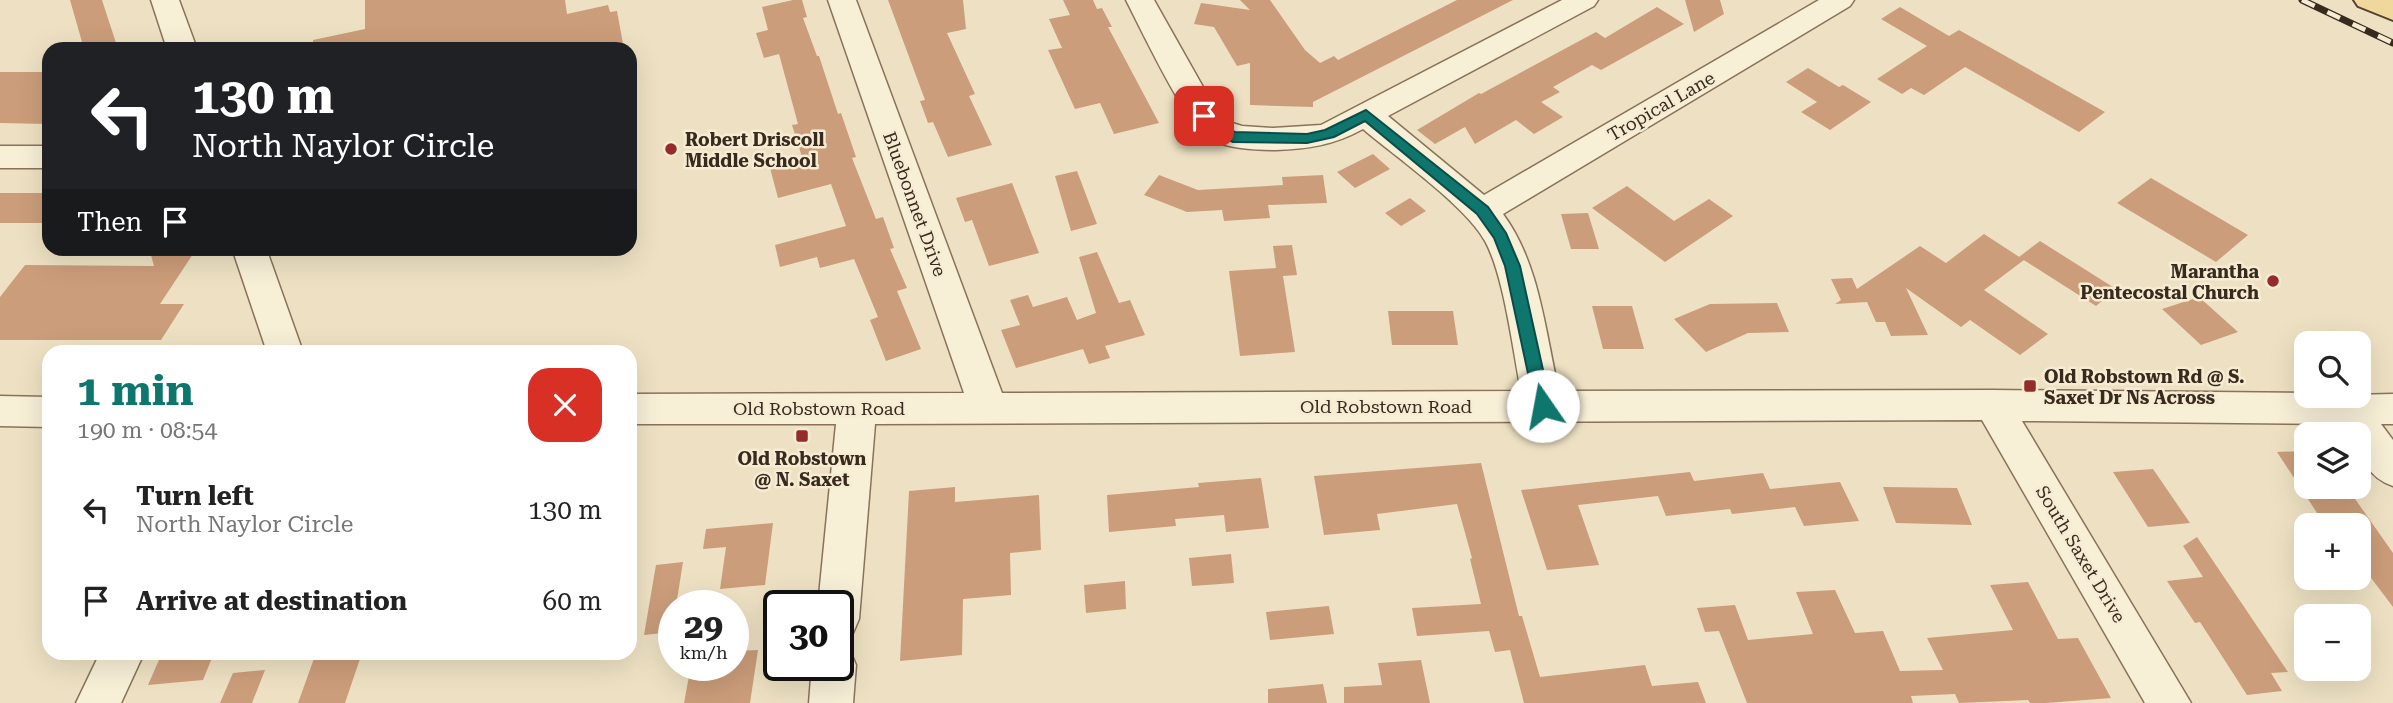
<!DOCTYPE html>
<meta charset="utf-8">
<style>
body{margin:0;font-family:"Roboto Serif",serif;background:#f6f6f6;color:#222;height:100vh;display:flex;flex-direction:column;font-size:26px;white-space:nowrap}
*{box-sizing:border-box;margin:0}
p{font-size:23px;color:#767676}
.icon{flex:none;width:38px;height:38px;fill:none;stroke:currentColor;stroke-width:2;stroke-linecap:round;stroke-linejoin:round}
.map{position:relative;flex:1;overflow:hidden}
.drawer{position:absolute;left:42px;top:345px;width:595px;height:315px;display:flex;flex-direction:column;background:#fff;border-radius:21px;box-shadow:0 7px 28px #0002}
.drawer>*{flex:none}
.guide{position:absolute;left:42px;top:42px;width:595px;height:214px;border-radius:21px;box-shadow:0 7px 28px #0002;background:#202124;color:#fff;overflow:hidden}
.fabs{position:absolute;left:2294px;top:331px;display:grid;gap:14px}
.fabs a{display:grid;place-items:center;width:77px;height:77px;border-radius:14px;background:#fff;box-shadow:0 7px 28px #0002;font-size:35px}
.speed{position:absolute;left:658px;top:590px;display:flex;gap:14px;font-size:35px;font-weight:700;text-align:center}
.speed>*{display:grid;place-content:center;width:91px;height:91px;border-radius:50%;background:#fff;box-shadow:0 7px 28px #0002;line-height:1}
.speed small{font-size:18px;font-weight:400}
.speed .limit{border:4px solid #111;border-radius:10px;background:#fff;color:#111}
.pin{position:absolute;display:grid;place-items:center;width:60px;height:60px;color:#fff;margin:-30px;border-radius:14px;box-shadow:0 4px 10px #0006}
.me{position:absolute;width:77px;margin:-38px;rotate:348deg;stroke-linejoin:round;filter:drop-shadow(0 0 5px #0008)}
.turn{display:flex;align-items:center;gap:24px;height:147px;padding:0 35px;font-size:32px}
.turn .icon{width:91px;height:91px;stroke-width:2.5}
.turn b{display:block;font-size:49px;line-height:60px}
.then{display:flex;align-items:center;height:66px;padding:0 35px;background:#0003;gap:14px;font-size:26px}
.round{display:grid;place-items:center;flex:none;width:74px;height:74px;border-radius:21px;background:#f6f6f6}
.summary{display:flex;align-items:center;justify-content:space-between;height:119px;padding:0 35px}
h1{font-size:42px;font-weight:700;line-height:52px;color:#0f766e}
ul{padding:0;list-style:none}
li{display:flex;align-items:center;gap:21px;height:91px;padding:0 35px}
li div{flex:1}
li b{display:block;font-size:26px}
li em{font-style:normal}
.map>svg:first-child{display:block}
.building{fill:#cb9d7a}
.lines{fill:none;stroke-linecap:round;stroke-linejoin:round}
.minor-casing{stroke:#88735a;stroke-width:3}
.major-casing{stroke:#55412e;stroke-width:4}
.minor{fill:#f8efd7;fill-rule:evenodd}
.major{fill:#f0d79c;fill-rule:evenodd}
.rail-casing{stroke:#382b1e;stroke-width:7}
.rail{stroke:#f5ecd3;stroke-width:4.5;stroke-dasharray:14;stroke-linecap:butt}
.route{fill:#0f766e;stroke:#0a4d48;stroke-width:2}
.poi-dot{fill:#962b2b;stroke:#f5ecd3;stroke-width:2.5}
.labels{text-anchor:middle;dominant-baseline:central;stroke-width:5;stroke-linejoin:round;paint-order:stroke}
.street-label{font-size:18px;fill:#382b1e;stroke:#f5ecd3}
.poi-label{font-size:18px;font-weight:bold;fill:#382b1e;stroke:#f5ecd3;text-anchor:start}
</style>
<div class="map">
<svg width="2393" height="703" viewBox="0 0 2393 703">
<rect width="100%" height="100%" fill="#eee1c3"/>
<path class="building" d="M70,0H102L118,49H84Z
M365,0H565L567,14L608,5L610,12L617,11L624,49H313V40L365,29Z
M793,0H802L807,17L803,18L817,56H819L838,114L841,113L856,157L852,158L876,219L883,217L894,248L890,249L907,288L897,291L921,349L886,361L870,320L878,317L854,259L820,268L817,257L780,267L775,245L846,226L831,184L778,198L770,168L803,160L792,125L798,124L779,54L764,58L756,33L768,30L762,7Z
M888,0H963L966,29L947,33L975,94L969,96L992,145L948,157L933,122L928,123L920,101L925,100Z
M1063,0H1093L1097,9L1102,8L1112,27H1108L1159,123L1114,134L1100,103L1075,109L1048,50L1062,48L1049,19L1070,15Z
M1240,0H1270L1305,50L1320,63L1334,56L1338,60L1457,0H1513L1313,102V107L1250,105V63L1237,66L1214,27L1194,24L1201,3L1250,10Z
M1685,0H1720L1724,14L1694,32Z
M1657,7L1684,24L1601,70L1592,65L1553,87L1560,92L1541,102L1563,117L1534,134L1516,120L1475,144L1465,127L1435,144L1417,130L1479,93L1481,94L1596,32L1605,38Z
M1900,7L1949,36L1959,30L2105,112L2079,132L1965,67L1924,95L1911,88L1902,94L1877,79L1927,46L1881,19Z
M1808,68L1839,87L1843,85L1871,102L1830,130L1801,112L1817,102L1786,82Z
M0,72H49V124L0,123Z
M1373,154L1390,169L1355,188L1337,172Z
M1077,171L1097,224L1071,231L1055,176Z
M1159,175L1198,190L1283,185L1282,177L1323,175L1327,203L1268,205L1270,218L1224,221L1222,210L1187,212L1144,195Z
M2151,178L2248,235L2216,262L2117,203Z
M1012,183L1039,253L989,266L972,220L965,222L956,198Z
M1627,186L1674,221L1709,199L1733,216L1665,262L1592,208Z
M0,193H49V223H0Z
M1410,198L1426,211L1401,226L1385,213Z
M1588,213L1599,249H1571L1561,214Z
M1984,234L2024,260L1984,290L2048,334L2020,355L1970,320L1961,327L1906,288L1928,335L1891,336L1885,322H1876L1867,302L1835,304L1841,300L1831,279L1852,278L1857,289L1920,246L1946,263Z
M2040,241L2116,289L2096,306L2019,257Z
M1292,245L1297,275L1283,276L1295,352L1240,356L1229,271L1276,268L1273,246Z
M149,248H197L160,304H184L161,340H0V297L25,265L154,266Z
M1097,252L1119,303L1130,300L1145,335L1105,346L1110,358L1089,364L1083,349L1016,368L1001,330L1020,325L1010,300L1028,295L1033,307L1067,297L1077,320L1096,313L1079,257Z
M2199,297L2238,332L2201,345L2162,309Z
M1777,303L1789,332L1748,333L1706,352L1674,319L1710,304Z
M1592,306H1632L1644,349H1603Z
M1388,311H1453L1458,345H1392Z
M2306,451V486H2346L2393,553V607L2359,562V525H2325L2277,452Z
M1481,463L1519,616H1522L1540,677L1645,665L1652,686L1698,682L1706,703H1524L1510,650L1495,652L1489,631L1417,636L1412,608L1481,604L1470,559L1472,558L1457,504L1377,514L1380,530L1324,535L1314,476Z
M2153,469L2190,523L2148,527L2113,472Z
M1690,472L1694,481L1763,473L1770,489L1840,482L1859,521L1804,526L1795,507L1732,514L1730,509L1666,516L1658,496L1578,505L1599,565L1547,570L1521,490Z
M1261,478L1269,528L1226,532L1224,515L1175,519L1176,526L1109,532L1107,495L1199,487L1198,483Z
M955,487V502L1039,495L1041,550L1010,553L1011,595L963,599L962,655L900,661L909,491Z
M1883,487L1957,488L1972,525L1896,523Z
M773,523L765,585L720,589L726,547L703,549L706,529Z
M2197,537L2288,672L2271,673L2282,691L2247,695L2200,622L2195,623L2167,581L2203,577L2183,546Z
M1231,554L1234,583L1192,586L1189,558Z
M683,562L676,606H674L672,632L644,635L656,565Z
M1125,581L1126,609L1086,613L1084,585Z
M2028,582L2058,639L2078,638L2111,698L2046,703H2030L2028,700L1959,703L1955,694L1911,696L1913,703H1747L1719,631L1705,632L1697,608L1735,605L1748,640L1813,634L1796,592L1835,590L1855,633L1883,631L1900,671L1943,670L1927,638L2013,630L1990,585Z
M1329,606L1334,634L1270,640L1266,612Z
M758,650L750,703H684L691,665H733V651Z
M162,653H214L203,680L148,685Z
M316,653H362L345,703H298Z
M1421,660L1430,703H1344V687L1382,685L1378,663Z
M265,670L252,703H220L233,673Z
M1323,684L1327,703H1268V689Z"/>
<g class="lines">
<defs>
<path id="minor" d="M151,0H179L197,49H167Z
M828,0H856L1002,393L1521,391C1513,351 1504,275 1485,241C1466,206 1396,157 1363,129C1334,145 1308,149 1276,150C1254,150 1227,149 1208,138C1186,125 1140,27 1126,0H1154L1216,110L1229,122L1242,126L1273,128L1321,125L1562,0H1598L1594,6L1388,116L1484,195L1819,0H1854L1850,6L1503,214C1540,264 1545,332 1559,391L1993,390L2306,393V396L2393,394V424H2381L2393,440V486C2369,478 2359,458 2359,434H2344L2337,424L2022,421L2191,703H2145L1982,420L875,424L859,619L853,633L838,638V606H818L836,424H630V394L964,393Z
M0,146H49V168H0Z
M232,248H266L303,352H267Z
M0,396L49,397V427L0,426Z
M838,646L850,651L856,665L853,703H809L812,665H838Z
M100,653H144L121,703H76Z"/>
<path id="major" d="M2354,0H2393V20L2358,6Z"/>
</defs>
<use href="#minor" class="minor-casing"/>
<use href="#major" class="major-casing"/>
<use href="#minor" class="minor"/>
<use href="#major" class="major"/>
<defs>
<path id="rail" d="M2302,0L2393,43"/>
</defs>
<use href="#rail" class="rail-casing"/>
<use href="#rail" class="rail"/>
</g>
<path class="route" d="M1366,110L1488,207L1506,233L1520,266L1551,406L1549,411H1537L1535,406L1505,266L1494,238L1477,214L1365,121L1334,137L1307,143L1233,142L1213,134L1197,116L1199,113H1209L1223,127L1235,132L1307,134L1325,130Z"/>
<g class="poi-dot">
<circle cx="671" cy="149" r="7"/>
<circle cx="2273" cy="281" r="7"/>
<rect x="2023" y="379" width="14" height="14" rx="3.5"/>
<rect x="795" y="429" width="14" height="14" rx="3.5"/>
</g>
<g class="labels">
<g class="street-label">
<text transform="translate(1661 106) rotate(-30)">Tropical Lane</text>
<text transform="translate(915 204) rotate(70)">Bluebonnet Drive</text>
<text x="1386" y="406">Old Robstown Road</text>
<text x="819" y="408">Old Robstown Road</text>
<text transform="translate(2081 554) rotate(59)">South Saxet Drive</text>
</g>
<g class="poi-label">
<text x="685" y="139">Robert Driscoll<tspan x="685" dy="21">Middle School</tspan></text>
<text x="2259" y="271" text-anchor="end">Marantha<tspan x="2259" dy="21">Pentecostal Church</tspan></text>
<text x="2044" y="376">Old Robstown Rd @ S.<tspan x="2044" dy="21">Saxet Dr Ns Across</tspan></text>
<text x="802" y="458" text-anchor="middle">Old Robstown<tspan x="802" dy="21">@ N. Saxet</tspan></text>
</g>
</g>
</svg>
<div class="fabs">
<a><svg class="icon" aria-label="search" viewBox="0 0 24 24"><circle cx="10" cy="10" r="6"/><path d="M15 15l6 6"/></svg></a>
<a><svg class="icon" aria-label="layers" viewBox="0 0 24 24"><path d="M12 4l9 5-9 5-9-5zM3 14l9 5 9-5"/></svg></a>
<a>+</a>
<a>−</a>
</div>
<div class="speed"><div>29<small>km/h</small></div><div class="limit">30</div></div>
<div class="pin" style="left:1204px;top:116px;background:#d93025"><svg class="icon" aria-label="arrive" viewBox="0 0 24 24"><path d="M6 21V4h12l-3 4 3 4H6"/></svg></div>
<svg class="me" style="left:1543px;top:406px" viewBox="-20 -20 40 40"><circle r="19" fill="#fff"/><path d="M0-13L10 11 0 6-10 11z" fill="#0f766e"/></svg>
<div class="guide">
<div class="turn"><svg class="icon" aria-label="left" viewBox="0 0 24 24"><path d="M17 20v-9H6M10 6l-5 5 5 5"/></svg><div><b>130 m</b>North Naylor Circle</div></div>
<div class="then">Then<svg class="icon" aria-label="arrive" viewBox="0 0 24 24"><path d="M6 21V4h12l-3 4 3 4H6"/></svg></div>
</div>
<section class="drawer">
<div class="summary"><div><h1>1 min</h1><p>190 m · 08:54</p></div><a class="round" style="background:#d93025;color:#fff"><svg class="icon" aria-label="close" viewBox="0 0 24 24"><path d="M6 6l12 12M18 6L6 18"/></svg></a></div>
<ul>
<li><svg class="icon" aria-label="left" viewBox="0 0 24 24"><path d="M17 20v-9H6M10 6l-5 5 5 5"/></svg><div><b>Turn left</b><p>North Naylor Circle</p></div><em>130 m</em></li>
<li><svg class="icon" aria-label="arrive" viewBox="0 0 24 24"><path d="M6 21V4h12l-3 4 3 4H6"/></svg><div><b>Arrive at destination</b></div><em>60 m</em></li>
</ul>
</section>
</div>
